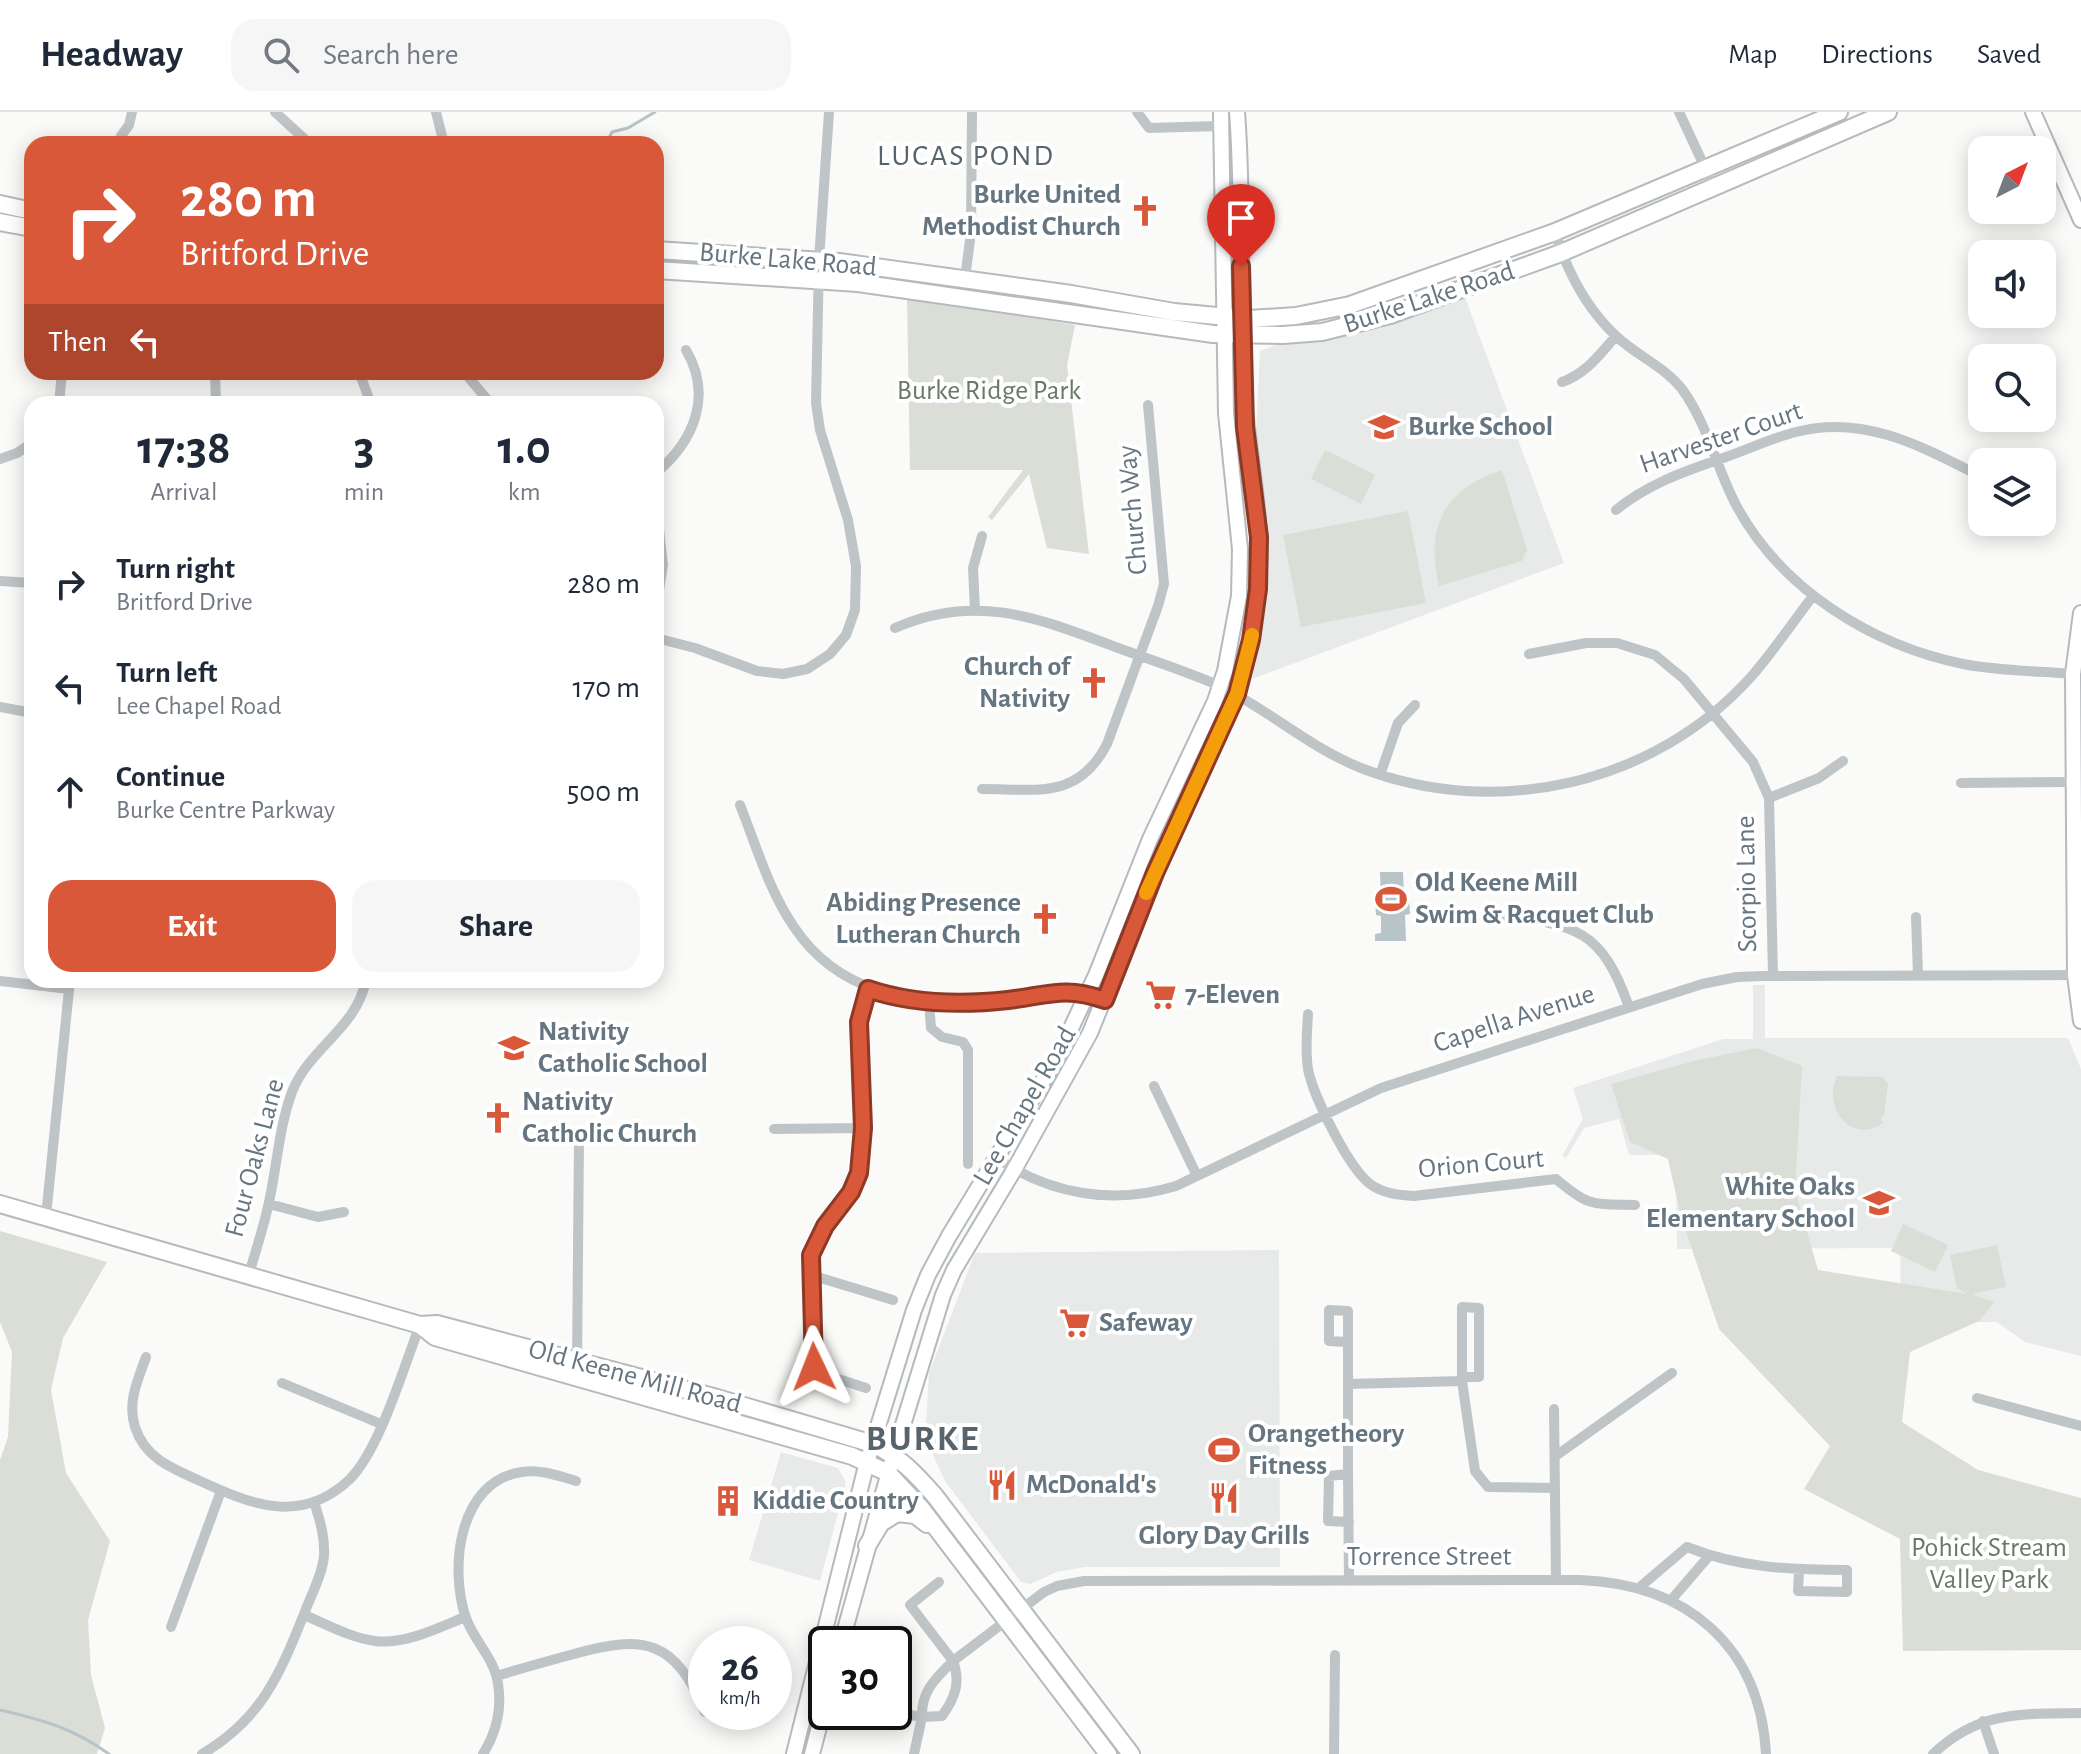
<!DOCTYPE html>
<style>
body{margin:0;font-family:"Alegreya Sans",sans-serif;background:#f6f6f7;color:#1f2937;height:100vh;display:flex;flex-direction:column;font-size:30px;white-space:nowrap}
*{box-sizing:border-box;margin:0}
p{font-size:26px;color:#747a83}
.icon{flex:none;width:44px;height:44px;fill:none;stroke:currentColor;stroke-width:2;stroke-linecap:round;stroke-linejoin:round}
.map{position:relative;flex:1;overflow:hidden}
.panel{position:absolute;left:24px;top:284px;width:640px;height:592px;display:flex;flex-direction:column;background:#fff;border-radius:24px;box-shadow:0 4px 20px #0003}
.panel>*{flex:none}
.banner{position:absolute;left:24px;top:24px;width:640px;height:244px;border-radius:24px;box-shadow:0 4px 20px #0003;background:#d95839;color:#fff;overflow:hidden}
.needle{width:52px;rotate:42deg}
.fabs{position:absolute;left:1968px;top:24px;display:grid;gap:16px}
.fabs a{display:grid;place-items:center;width:88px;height:88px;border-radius:16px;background:#fff;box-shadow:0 4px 20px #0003;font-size:40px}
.speed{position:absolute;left:688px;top:1514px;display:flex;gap:16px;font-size:40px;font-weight:700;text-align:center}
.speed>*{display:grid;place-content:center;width:104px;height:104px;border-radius:50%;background:#fff;box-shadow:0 4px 20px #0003;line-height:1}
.speed small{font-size:20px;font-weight:400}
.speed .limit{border:4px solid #111;border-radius:12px;background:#fff;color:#111}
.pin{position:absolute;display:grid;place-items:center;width:68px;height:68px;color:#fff;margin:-82px -34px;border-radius:50% 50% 50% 0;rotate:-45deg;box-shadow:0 0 8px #0007}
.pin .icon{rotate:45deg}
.me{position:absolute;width:88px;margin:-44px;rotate:358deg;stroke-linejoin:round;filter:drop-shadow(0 0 6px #0008)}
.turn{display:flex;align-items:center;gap:28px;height:168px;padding:0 24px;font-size:36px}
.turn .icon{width:104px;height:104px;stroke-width:2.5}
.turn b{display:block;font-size:56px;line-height:68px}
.then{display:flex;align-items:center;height:76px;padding:0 24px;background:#0003;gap:16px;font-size:30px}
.eta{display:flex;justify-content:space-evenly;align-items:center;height:136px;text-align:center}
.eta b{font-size:48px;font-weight:600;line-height:56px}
.primary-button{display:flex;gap:16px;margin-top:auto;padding:16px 24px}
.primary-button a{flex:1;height:92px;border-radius:24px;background:#d95839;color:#fff;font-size:32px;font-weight:600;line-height:92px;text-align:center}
.primary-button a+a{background:#f6f6f7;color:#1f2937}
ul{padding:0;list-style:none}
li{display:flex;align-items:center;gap:24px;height:104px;padding:0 24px}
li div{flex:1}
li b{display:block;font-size:30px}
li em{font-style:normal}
header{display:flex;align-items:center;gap:48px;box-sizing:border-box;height:112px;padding:0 40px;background:#fff;border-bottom:2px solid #e0e1e3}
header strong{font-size:38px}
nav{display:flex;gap:44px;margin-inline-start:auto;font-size:28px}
.search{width:560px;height:72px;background:#f6f6f7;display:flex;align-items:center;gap:20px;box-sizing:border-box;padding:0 28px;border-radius:24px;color:#747a83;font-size:30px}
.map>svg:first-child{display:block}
.built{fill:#e8e9e9}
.green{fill:#daded7}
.water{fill:#b8c4c8}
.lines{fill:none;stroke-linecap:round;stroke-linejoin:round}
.stream{stroke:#b8c4c8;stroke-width:3}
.secondary-casing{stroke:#b4babe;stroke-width:18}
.primary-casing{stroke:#b5babe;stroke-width:20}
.street{stroke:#bfc4c7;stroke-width:10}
.secondary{stroke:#fff;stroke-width:14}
.primary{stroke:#fff;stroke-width:16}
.route-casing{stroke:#8d3925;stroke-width:20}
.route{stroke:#d95839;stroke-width:14}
.slow{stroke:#f59e0b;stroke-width:14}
.labels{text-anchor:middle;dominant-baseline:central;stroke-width:8;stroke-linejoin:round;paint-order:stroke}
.poi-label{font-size:28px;font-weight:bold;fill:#667681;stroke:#fff;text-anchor:start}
.street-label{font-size:28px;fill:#667681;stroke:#fff}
.park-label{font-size:28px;fill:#697965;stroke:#fff}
.neighbourhood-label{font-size:30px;letter-spacing:2px;fill:#58646c;stroke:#fff}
.district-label{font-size:36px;font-weight:bold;letter-spacing:2px;fill:#58646c;stroke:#fff}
</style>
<header>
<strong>Headway</strong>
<div class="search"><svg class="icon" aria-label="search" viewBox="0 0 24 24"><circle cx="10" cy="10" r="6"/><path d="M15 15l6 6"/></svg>Search here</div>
<nav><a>Map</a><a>Directions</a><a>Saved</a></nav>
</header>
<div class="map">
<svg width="2081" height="1642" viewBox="0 0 2081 1642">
<rect width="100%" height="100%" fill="#fafaf8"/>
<path class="built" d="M1458,167L1564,451L1252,567L1261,528L1251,423L1260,239Z
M1753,873H1765V926H2068L2081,957V1244L2025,1230L1997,1210H1901L1900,1136L1677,1137L1676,1043H1629L1619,1007L1584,1016L1566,1046L1562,1044L1583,1007L1573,976L1723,927H1753Z
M1279,1138L1280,1455H1085L1057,1460L1030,1472L1021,1470L945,1369L933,1343L926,1310L929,1261L975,1141Z
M781,1340L838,1356L846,1370L820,1469L749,1448Z"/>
<path class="green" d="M914,186L1075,213L1067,253L1089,442L1047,436L1029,362L992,408L988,405L1023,358H910L907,187Z
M1325,338L1375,363L1361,392L1311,367Z
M1502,358L1527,438L1522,449L1439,474C1425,415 1444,377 1502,358Z
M1408,399L1426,491L1301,515L1283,423Z
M1757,936L1802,954L1795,1078L1818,1158L1967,1182L1957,1176L1950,1143L1997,1133L2006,1175L1972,1182L1994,1190L1979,1209L1910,1240L1902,1310L1978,1358L2081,1386V1538L1903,1539L1900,1427L1804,1377L1830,1334L1719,1217L1681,1105L1668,1047L1630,1030L1611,972L1698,948Z
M1837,964L1883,965L1888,972L1884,1003L1880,1006L1883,1011C1851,1033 1822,995 1837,964Z
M1903,1112L1948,1133L1935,1160L1891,1139Z
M0,1119L107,1150L63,1226L51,1278L66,1361L110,1429L88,1508L91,1563L105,1616L97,1642H0V1348L8,1325L12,1240L0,1210Z"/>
<path class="water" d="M1380,760H1403L1404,785H1409L1410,802L1405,803L1406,829H1375V822L1381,821V804L1376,803L1375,786H1381Z"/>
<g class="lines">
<path class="stream" d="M606,32L612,20L628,16L655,0
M0,1598C43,1608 73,1616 109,1642"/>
<defs>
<path id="secondary" d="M2033,0L2081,108
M2081,501L2073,562L2075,863L2081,909
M841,1532L894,1342L943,1183L954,1158L1014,1058L1090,921L1155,761L1237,582C1252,532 1261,479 1259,426C1257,373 1245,321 1243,268C1239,179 1244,89 1237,0
M794,1642L867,1350L914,1198L928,1163L949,1124L1058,944L1096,863L1150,727L1215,589L1225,559L1239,484L1240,437L1226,301L1221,0
M812,1642L826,1588"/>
<path id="primary" d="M0,92L32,99
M0,110L32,116
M656,138L839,150L1071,182L1174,200L1249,207L1296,204L1350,193L1555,120L1839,0
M656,158L858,171L1213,222L1283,223L1322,220L1390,203L1561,141L1888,0
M0,1092L420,1213L437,1212L717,1286L873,1332C900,1345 916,1362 935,1384L1131,1642
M420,1213L435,1225L852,1344L888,1361L921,1396L1108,1642
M867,1434L881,1411L897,1401L915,1403L927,1412"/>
</defs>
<use href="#secondary" class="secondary-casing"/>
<use href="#primary" class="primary-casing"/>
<path class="street" d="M275,0L310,32
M436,0L444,32
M1137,0L1149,16L1220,14
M1679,0L1714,75
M121,24L129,13L132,0
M1555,120C1567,159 1586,196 1616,224C1637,244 1664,254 1682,277C1708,313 1716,355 1736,393C1781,477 1871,533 1963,552C1999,559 2036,559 2073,562
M965,167L971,120L972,0
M215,260L216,292
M359,260L371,292
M464,260L491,292
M1562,270C1587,261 1599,243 1616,224
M59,292L62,260
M0,347L17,341L32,331
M656,361C694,329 713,284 686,238
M656,390L663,453L656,497
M1616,398C1649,371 1686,359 1726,345C1749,337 1772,326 1796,320C1864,302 1923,335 1982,365
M0,469L32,471
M975,498L973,456L982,424
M895,516C978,479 1043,508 1121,537C1154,549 1188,560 1220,574C1269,598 1310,636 1361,656C1495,708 1653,673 1750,566C1773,540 1792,511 1813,484
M656,526L695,536L757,559L783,562L807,557L830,542L846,523L855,498L856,454L848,408L820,318L816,291L819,148L829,0
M1529,542L1586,531H1617L1655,543L1684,567L1753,650L1769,686L1773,864
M0,595L32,601
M1380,663L1398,611L1415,593
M1961,671L2073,670
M982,677C1037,677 1078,688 1107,632L1158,494L1164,472L1148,293
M1769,686L1819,666L1843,649
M740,693C756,733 769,779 794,815C838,881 909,892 983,890C1019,889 1056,873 1091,884
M1500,804C1576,812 1602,818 1629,895
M1916,805L1918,863
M0,869L69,877
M929,890L931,916L942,925L963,930L968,938V1052
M1308,902C1307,920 1305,939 1308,957C1313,984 1350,1060 1373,1074C1386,1082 1399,1083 1414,1084L1556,1067C1589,1095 1592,1092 1635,1093
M1154,974L1197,1064
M774,1017L863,1016
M997,1046C1050,1083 1114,1093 1176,1074L1381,976L1702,872L1737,865L1764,864L2079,863
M269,1092L318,1105L344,1100
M46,1104L70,868
M249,1162C256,1138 264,1114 269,1090C277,1054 279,1015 292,980C309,936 357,916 366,868
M811,1163L893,1188
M1347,1230L1329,1229V1198L1348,1199V1362
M146,1245C138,1268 127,1290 135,1315C145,1346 171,1356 198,1368C250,1392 301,1414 350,1367C380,1337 404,1254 420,1213
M577,1255L579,1025
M1463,1265H1479V1196L1462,1195V1269L1475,1359L1488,1375L1555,1376
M282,1271L381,1312
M1348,1272L1462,1269
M866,1276L823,1262L814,1255L811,1143L825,1114L851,1080L859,1061L863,1016L859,910L868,877
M1977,1286L2081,1314
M1554,1297L1556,1468
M1557,1343L1672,1261
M1349,1410L1328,1409L1329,1364L1348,1362L1349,1469
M1640,1475L1687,1435C1739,1456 1792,1458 1847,1458V1480L1798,1479L1799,1458
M1672,1487L1709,1444
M304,1503C326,1512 351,1526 375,1529C404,1533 438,1516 465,1505
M171,1515L221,1379
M497,1564C522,1556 548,1549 574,1542C645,1522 675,1528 705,1600
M893,1600L922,1605C921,1579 936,1566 953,1549L910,1493L939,1470
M1983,1609L1994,1642
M202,1642C261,1608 280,1562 304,1502C311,1483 322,1464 324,1444C325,1425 320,1408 314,1390
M483,1642C496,1621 502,1597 498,1572C495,1547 474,1529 466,1506C449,1457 458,1369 522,1360C541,1357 559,1364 576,1369
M914,1642L922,1605L942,1604C955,1586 961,1570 953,1549L1044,1480L1057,1474L1084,1469L1580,1468C1686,1472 1760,1533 1766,1642
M1334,1642L1335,1543
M1933,1642C1979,1598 2022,1602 2081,1601"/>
<use href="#secondary" class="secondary"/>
<use href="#primary" class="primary"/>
</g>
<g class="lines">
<defs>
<path id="route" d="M814,1255L811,1143L825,1114L851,1080L859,1061L863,1016L859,910L868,877C912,892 963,893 1008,888C1049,883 1064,874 1105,888L1155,761L1237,582L1251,528L1258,477L1259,425L1245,315L1241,154"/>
</defs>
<use href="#route" class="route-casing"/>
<use href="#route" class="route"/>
<path class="slow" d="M1146,781L1237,582L1252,523"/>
</g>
<defs>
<symbol id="church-bare" viewBox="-9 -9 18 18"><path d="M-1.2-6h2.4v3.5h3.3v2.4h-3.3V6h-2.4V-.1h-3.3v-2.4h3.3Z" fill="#d95839" stroke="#fff" stroke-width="2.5" paint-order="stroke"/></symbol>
<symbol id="school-bare" viewBox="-9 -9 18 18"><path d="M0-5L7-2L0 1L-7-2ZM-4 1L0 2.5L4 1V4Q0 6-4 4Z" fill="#d95839" stroke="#fff" stroke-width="2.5" paint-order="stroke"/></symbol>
<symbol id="stadium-bare" viewBox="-9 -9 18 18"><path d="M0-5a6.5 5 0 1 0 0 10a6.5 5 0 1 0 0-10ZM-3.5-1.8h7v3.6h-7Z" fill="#d95839" stroke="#fff" stroke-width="2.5" paint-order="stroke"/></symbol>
<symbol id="supermarket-bare" viewBox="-9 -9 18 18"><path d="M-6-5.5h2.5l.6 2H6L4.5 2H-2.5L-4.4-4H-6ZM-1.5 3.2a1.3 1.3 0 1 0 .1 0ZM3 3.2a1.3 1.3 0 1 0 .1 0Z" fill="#d95839" stroke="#fff" stroke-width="2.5" paint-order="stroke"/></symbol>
<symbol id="restaurant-bare" viewBox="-9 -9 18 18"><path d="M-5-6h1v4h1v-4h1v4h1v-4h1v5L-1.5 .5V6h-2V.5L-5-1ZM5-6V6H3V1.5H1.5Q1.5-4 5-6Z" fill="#d95839" stroke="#fff" stroke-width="2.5" paint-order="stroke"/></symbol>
<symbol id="building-bare" viewBox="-9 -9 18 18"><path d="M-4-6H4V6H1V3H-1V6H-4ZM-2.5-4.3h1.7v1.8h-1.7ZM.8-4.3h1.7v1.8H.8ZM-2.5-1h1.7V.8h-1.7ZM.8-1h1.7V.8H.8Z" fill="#d95839" stroke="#fff" stroke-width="2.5" paint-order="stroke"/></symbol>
</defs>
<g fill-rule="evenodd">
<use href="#church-bare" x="1123" y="77" width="44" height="44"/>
<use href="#school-bare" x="1362" y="293" width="44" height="44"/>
<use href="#church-bare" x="1072" y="549" width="44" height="44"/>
<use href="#stadium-bare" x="1369" y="765" width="44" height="44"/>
<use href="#church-bare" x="1023" y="785" width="44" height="44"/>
<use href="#supermarket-bare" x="1139" y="861" width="44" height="44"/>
<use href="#school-bare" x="492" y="914" width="44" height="44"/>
<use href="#church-bare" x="476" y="984" width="44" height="44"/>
<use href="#school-bare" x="1857" y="1069" width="44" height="44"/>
<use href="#supermarket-bare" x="1053" y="1189" width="44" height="44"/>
<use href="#stadium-bare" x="1202" y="1316" width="44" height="44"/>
<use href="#restaurant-bare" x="980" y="1351" width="44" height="44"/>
<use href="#restaurant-bare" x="1202" y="1364" width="44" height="44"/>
<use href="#building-bare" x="706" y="1367" width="44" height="44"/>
</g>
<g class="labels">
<g class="poi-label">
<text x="1121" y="83" text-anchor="end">Burke United<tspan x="1121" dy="32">Methodist Church</tspan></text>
<text x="1408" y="315">Burke School</text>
<text x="1070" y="555" text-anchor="end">Church of<tspan x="1070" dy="32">Nativity</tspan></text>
<text x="1415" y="771">Old Keene Mill<tspan x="1415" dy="32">Swim &amp; Racquet Club</tspan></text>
<text x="1021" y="791" text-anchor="end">Abiding Presence<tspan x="1021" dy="32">Lutheran Church</tspan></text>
<text x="1185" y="883">7-Eleven</text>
<text x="538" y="920">Nativity<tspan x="538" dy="32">Catholic School</tspan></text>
<text x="522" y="990">Nativity<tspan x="522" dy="32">Catholic Church</tspan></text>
<text x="1855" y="1075" text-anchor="end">White Oaks<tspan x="1855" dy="32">Elementary School</tspan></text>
<text x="1099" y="1211">Safeway</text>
<text x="1248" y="1322">Orangetheory<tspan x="1248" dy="32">Fitness</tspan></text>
<text x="1026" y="1373">McDonald's</text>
<text x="752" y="1389">Kiddie Country</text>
<text x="1224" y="1424" text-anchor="middle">Glory Day Grills</text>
</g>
<g class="street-label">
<text transform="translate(788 148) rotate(5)">Burke Lake Road</text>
<text transform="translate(1429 186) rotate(-18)">Burke Lake Road</text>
<text transform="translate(1721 326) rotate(-19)">Harvester Court</text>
<text transform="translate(1133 398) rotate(-95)">Church Way</text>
<text transform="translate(1747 772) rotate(-91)">Scorpio Lane</text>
<text transform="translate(1514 907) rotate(-18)">Capella Avenue</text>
<text transform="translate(1025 994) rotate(-60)">Lee Chapel Road</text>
<text transform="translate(255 1046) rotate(-75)">Four Oaks Lane</text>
<text transform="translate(1481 1052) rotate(-5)">Orion Court</text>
<text transform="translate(635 1265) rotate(15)">Old Keene Mill Road</text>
<text x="1429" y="1445">Torrence Street</text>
</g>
<g class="park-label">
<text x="989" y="279">Burke Ridge Park</text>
<text x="1989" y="1436">Pohick Stream<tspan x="1989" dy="32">Valley Park</tspan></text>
</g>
<g class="neighbourhood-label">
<text x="966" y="44">LUCAS POND</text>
</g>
<g class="district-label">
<text x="923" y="1327">BURKE</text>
</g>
</g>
</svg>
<div class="fabs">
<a><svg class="needle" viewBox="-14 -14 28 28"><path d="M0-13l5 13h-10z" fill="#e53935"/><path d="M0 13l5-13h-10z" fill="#747a83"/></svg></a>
<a><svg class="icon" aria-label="sound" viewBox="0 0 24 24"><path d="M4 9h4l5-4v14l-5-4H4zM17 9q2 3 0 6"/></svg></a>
<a><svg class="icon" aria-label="search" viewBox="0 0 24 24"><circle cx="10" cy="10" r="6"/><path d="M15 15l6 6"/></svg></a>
<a><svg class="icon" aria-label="layers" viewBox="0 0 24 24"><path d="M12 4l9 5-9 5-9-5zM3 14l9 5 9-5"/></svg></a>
</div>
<div class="speed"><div>26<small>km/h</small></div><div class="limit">30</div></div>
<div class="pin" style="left:1241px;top:154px;background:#d93025"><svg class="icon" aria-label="arrive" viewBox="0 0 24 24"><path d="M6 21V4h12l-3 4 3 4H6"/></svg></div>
<svg class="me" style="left:814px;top:1255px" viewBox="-20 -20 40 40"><path d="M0-17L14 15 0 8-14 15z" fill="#d95839" stroke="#fff" stroke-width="4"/></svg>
<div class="banner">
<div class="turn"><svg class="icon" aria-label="right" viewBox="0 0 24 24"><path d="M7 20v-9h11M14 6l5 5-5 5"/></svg><div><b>280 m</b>Britford Drive</div></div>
<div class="then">Then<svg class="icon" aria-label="left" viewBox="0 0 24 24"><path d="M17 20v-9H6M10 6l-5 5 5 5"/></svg></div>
</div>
<section class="panel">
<div class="eta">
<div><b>17:38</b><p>Arrival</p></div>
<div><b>3</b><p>min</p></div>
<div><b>1.0</b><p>km</p></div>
</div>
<ul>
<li><svg class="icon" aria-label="right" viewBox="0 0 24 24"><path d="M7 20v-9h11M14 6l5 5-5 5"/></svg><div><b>Turn right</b><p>Britford Drive</p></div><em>280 m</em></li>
<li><svg class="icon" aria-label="left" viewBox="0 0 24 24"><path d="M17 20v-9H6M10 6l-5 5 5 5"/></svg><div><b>Turn left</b><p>Lee Chapel Road</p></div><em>170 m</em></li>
<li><svg class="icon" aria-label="ahead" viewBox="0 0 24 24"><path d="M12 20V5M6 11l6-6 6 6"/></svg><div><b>Continue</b><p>Burke Centre Parkway</p></div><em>500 m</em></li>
</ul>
<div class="primary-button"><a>Exit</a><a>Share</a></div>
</section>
</div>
